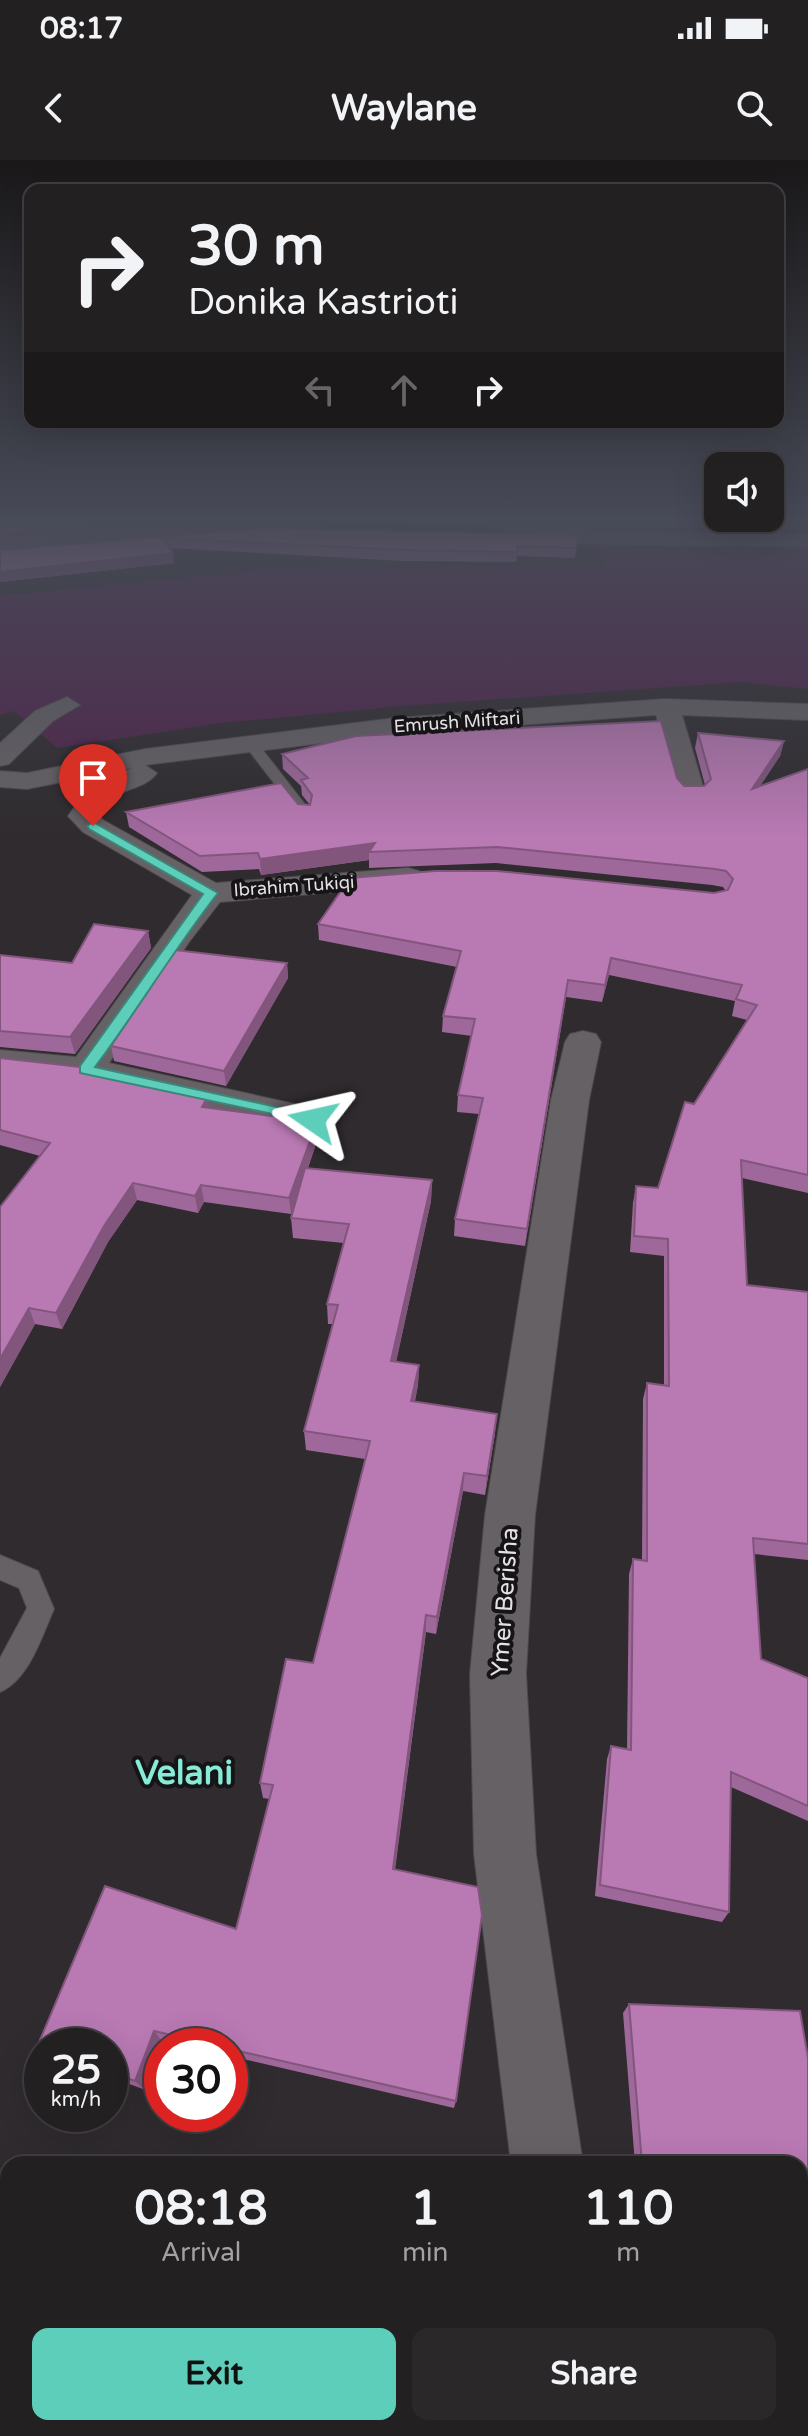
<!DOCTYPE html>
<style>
body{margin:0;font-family:"Varela Round",sans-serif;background:#2b282a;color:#f1f3f6;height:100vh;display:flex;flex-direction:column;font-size:30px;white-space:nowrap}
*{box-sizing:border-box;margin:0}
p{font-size:26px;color:#a3a3a5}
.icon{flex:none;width:44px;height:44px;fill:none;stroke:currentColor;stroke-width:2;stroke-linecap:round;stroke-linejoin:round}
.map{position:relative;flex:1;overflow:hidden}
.drawer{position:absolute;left:0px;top:1996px;width:808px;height:280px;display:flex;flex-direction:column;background:#232022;border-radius:24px 24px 0 0;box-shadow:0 8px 32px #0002,0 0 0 2px #403e40}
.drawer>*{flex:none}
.hud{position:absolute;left:24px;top:24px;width:760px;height:244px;border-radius:16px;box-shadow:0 8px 32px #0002,0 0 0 2px #403e40;background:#232022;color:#f1f3f6;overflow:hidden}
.buttons{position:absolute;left:704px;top:292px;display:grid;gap:16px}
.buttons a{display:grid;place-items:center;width:80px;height:80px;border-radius:16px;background:#232022;box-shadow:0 8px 32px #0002,0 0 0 2px #403e40;font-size:40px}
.speed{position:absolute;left:24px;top:1868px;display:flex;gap:16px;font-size:40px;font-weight:700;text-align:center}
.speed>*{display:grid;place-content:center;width:104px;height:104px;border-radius:50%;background:#232022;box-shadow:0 8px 32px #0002,0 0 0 2px #403e40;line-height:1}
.speed small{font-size:20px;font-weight:400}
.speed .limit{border:12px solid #d22;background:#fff;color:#111}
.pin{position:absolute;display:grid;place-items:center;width:68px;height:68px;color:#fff;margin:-82px -34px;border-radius:50% 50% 50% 0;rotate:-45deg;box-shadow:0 0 8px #0007}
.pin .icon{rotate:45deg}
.me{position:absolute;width:88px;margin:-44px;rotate:281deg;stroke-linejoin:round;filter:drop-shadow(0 0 6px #0008)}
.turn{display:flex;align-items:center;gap:28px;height:168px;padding:0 32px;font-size:36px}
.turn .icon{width:104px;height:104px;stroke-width:2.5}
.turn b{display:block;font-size:56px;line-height:68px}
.lanes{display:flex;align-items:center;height:76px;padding:0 32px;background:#0003;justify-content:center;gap:40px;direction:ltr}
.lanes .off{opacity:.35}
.eta{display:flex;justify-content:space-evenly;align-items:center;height:136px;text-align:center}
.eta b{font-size:48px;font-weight:800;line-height:56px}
.action{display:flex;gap:16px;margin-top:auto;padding:16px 32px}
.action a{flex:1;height:92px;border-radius:16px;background:#5cceba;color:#111;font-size:32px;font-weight:800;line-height:92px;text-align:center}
.action a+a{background:#2b282a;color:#f1f3f6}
.status{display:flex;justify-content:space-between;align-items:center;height:56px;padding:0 40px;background:#232022;direction:ltr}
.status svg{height:22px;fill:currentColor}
header{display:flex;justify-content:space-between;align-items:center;height:104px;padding:0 32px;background:#232022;font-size:36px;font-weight:800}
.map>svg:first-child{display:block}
.built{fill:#3b323a}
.green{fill:#4f254b}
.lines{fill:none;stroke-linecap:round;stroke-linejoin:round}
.service-casing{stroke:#4c494c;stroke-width:2}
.minor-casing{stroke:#4c494c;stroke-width:2}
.service{fill:#666165;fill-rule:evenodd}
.minor{fill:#666165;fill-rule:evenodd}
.wall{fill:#9f689a}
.shaded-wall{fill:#82557d}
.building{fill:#b979b3;stroke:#82557d;stroke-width:2}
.route{fill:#5cceba;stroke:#3c8679;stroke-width:2}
.labels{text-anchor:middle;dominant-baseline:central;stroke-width:8;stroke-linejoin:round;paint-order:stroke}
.far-street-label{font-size:18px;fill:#e4e1e4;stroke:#161416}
.near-street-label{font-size:24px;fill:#e4e1e4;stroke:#161416}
.near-district-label{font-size:34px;font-weight:bold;fill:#86ecd8;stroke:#161416}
</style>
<div class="status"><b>08:17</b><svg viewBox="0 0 49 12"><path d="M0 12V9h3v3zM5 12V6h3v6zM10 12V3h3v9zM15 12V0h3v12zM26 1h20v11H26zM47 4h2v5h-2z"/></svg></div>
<header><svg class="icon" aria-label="back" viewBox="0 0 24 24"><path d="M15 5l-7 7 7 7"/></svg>Waylane<svg class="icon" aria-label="search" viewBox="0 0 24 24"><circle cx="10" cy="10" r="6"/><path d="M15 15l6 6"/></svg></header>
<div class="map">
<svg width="808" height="2276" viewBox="0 0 808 2276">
<rect width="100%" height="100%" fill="#2f2b2e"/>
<path class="built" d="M808,357V378L728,376L726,358Z"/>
<path class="green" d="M612,382L808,387V529L741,522L402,546L221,563L57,588L14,551L0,555V436L281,408L602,405L605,398L593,384Z"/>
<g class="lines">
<defs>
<path id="service" d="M250,579L255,580L311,652V658H301L243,583Z
M0,1395L38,1411L54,1449C42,1476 29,1520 0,1532V1498L27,1448L19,1428L0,1420Z"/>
<path id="minor" d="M464,357H499L614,372L808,375V387L517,383L507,377L513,372L466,361Z
M313,363L323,369L320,373L215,376L0,397V385L215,364Z
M67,537L80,545L53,561L9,604L0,606V583L35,551Z
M665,539L808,544V560L682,555L705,633L701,639H681L677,633L656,555L395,574L145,605L157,613C144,632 111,627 97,654L103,660L216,723L408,708L419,711L423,717L419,723L408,726L220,742L189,782L109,903L327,951L332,960L327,969L313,973L86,921L0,912V890L76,897L192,735L83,672L68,656L89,627L132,608L27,629L0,627V611L27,613L145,589L395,558Z
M583,871L596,874L601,882L589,940L535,1355L526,1514L536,1694L583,2004H511L474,1694L470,1514L485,1355L551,940L565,882L570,874Z
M555,2268H635L637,2276H557Z"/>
</defs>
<use href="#service" class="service-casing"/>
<use href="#minor" class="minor-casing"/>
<use href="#service" class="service"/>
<use href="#minor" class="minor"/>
</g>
<path class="wall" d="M0,357H691V358L690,368L265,360Z
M264,368L578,375L575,398L517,396L516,402L403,401L170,388L173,393L174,403L0,422V390Z
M698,573L784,581L780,596L760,626L808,609V1033L742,1018L747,1125L808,1132V1400L754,1394L761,1499L808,1518V1661L731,1627L729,1752L722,1762L595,1736L607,1599L611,1586L627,1589L629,1414L633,1399L642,1400L643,1239L647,1223L664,1225V1096L630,1092L633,1043L636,1026L658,1028L694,944L747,860L732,856L735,841L609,815L602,842L566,837L525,1086L454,1076L455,1059L479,954L457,952L458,935L472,876L442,872L443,856L457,807L319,780L318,764L714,733L725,730L723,727L712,725L496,703L369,708V700L261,715L259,709L202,712L129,667L126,652L298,644L310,645L302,635L301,626L283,609L282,594L677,618L684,626H704L705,625L695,588Z
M148,771L151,788L75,894L0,887V795L72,803Z
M287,803L288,818L226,926L114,901L111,886Z
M0,898L210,948L318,978L308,1008L432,1020L431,1041L396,1202L419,1205L418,1225L415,1241L495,1273L485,1335L463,1331L436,1474L426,1472L395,1710L456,1941L454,1948L230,1896V1886H187L161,1880L143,1929L110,1917V1886H42V1890L37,1887L236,1769L270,1639L263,1638L260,1623L313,1503L365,1299L306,1290L304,1271L333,1164H328L327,1144L344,1083L293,1078L291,1058L297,1038L291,1054L204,1042L198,1053L137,1040L108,1082L62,1169L35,1164L0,1227V1047L40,996L0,985Z
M629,1844L808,1898V2060L800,2059V2004H635L623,1853Z"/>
<path class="shaded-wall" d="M186,357H265V360L0,385V374Z
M173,393L174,403L0,422V412Z
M784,581L780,596L748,644L752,629Z
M375,683L369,692V700L261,715L260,699Z
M148,771L151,788L75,894L70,877Z
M611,798L609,815L602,842L605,825Z
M287,803L288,818L226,926L224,911Z
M568,820L566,837L525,1086L527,1069Z
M208,936L211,953L202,947Z
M317,962L318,978L291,1054L289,1038Z
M432,1020L431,1041L392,1221L391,1201Z
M133,1023L137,1040L108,1082L62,1169L56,1153L104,1066Z
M201,1025L204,1042L198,1053L195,1036Z
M29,1148L35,1164L0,1227V1199Z
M419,1205L418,1225L411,1260V1241Z
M497,1254L495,1273L485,1335L487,1316Z
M464,1313L463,1331L436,1474L437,1457Z
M426,1455V1472L393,1722V1709Z
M154,1871L161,1880L143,1929L135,1921Z
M0,2099L8,2131V2170L0,2175Z"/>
<path class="building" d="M0,357H186L0,374Z
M264,368L578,375L576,388L518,386L517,392L403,390L163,378L173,393L0,412V390Z
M661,561L677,618L684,626H704L711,619L698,573L784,581L752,629L808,609V1015L741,1000L747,1125L808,1132V1384L753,1378L761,1499L808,1518V1646L731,1612L729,1752L600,1725L611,1586L631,1590L633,1399L647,1401V1223L669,1226L668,1079L634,1076L636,1026L658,1028L685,942L694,944L757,845L736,839L742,825L611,798L605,825L568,820L527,1069L455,1059L483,938L458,935L475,859L443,856L461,791L318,764L350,718L435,711H497L714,733L728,730L733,719L726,711L715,709L497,687L369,692L375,683L260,699L258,693L200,696L126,652L281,623L298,644L310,645L312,635L301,620L308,618L282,594L356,576Z
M94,764L148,771L70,877L0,871V795L72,803Z
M175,790L287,803L224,911L111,886Z
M0,898L81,907L208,936L202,947L317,962L289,1038L201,1025L195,1036L133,1023L104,1066L56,1153L29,1148L0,1199V1047L50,983L0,970Z
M305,1008L432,1020L391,1201L419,1205L411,1241L497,1254L487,1316L464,1313L437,1457L426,1455L393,1709L478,1727L482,1755L456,1941L230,1889V1886H219L154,1871L135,1921L110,1912V1886H42V1888L37,1887L105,1726L236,1769L273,1625L260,1623L286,1499L313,1503L370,1281L304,1271L338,1145L327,1144L349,1064L291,1058Z
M629,1844L800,1851L808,1898V2056L800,2055V2004H642Z
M0,2146L4,2164L0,2167Z
M297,2268H311L308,2276Z"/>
<linearGradient id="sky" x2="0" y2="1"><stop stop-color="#1a1819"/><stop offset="0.53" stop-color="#474a57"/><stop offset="1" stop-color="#474a57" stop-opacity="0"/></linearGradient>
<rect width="808" height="676" fill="url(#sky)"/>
<path class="route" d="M93,662L218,733C174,789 138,850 95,907L313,955L319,956V964L80,913V906L203,734L89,669L87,666Z"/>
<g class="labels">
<g class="far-street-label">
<text transform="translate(457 562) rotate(-4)">Emrush Miftari</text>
<text transform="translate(294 726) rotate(-4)">Ibrahim Tukiqi</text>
</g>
<g class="near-street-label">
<text transform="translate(505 1442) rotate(-86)">Ymer Berisha</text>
</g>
<g class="near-district-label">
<text x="184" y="1613">Velani</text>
</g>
</g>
</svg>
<div class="buttons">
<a><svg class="icon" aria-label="sound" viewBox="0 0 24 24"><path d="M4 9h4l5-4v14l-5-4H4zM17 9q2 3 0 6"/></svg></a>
</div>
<div class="speed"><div>25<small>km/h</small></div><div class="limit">30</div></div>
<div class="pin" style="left:93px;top:666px;background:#d93025"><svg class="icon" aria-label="arrive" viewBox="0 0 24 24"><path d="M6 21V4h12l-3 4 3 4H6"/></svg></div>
<svg class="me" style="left:313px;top:960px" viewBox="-20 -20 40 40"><path d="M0-17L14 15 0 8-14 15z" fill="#5cceba" stroke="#fff" stroke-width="4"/></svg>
<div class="hud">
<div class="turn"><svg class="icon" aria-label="right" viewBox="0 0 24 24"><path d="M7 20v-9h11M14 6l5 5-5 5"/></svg><div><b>30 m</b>Donika Kastrioti</div></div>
<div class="lanes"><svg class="icon off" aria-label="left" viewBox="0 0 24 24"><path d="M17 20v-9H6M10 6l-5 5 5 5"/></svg><svg class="icon off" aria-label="ahead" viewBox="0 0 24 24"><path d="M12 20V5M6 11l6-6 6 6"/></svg><svg class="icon" aria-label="right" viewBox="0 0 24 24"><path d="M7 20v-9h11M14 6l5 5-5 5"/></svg></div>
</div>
<section class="drawer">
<div class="eta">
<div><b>08:18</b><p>Arrival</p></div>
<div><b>1</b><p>min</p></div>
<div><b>110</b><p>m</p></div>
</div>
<div class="action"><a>Exit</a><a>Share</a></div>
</section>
</div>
